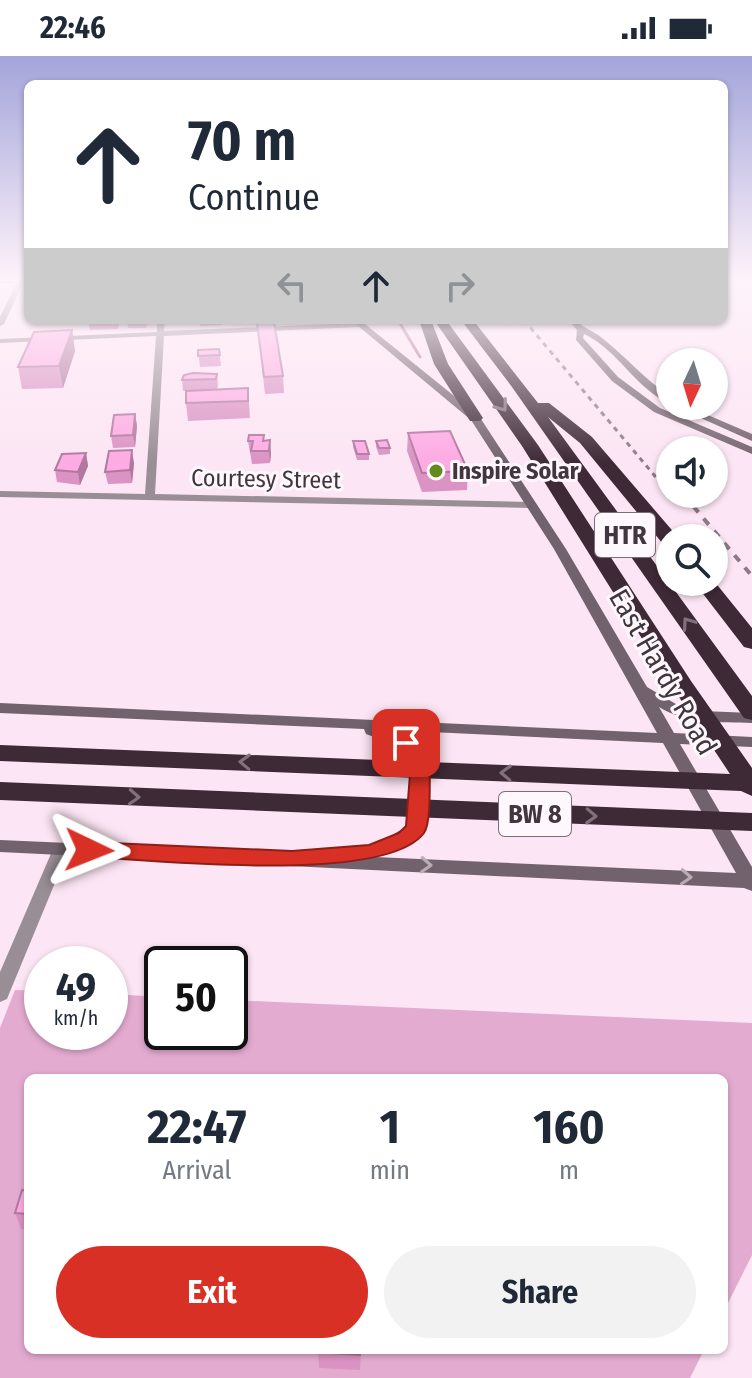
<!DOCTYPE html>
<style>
body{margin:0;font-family:"Fira Sans Condensed",sans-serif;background:#f2f2f3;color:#1f2937;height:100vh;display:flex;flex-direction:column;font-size:30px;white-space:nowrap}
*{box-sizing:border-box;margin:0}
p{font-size:26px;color:#747a83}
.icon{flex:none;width:44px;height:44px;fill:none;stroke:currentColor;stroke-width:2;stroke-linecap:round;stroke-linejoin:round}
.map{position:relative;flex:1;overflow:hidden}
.sheet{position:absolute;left:24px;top:1018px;width:704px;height:280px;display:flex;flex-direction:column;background:#fff;border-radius:12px;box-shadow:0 2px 6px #0004}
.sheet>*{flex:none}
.top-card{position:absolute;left:24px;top:24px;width:704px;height:244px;border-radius:12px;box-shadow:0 2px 6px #0004;background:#fff;color:#1f2937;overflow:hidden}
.needle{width:52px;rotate:184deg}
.fabs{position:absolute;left:656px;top:292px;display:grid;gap:16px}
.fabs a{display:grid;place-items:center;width:72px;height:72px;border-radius:50%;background:#fff;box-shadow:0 2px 6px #0004;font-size:40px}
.speed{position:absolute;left:24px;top:890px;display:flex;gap:16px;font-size:40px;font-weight:700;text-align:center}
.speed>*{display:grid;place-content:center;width:104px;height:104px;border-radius:50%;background:#fff;box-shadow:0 2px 6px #0004;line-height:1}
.speed small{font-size:20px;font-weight:400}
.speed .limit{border:4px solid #111;border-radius:12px;background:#fff;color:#111}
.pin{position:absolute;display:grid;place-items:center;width:68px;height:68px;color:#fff;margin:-34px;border-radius:16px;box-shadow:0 4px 12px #0006}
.me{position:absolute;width:88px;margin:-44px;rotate:92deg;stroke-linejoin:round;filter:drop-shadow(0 0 6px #0008)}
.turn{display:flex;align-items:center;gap:28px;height:168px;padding:0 32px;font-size:36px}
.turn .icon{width:104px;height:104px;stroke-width:2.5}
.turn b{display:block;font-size:56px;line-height:68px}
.lanes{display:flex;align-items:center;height:76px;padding:0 32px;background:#0003;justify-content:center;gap:40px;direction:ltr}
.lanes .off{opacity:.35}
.eta{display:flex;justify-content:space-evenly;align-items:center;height:136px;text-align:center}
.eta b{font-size:48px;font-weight:700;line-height:56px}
.primary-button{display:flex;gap:16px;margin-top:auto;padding:16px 32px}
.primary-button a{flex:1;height:92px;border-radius:48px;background:#d93025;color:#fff;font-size:32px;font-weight:700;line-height:92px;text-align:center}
.primary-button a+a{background:#f2f2f3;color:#1f2937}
.status{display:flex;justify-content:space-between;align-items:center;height:56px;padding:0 40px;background:#fff;direction:ltr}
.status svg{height:22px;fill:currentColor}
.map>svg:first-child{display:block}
.green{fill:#e4abd1}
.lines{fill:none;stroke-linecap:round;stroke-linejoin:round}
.stream{stroke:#ae739c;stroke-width:3}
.street{fill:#9a8e96;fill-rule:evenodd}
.secondary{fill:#72626d;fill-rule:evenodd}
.primary{fill:#564350;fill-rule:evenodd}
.highway{fill:#3e2937;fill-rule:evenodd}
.rail-far1{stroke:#8b7c86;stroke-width:3;stroke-dasharray:5 5;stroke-linecap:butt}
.rail{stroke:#8b7c86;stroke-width:4;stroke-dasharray:8 8;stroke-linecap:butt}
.wall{fill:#da93c3}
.shaded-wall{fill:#b1789f}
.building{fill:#fdabe3;stroke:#b1789f;stroke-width:2}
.oneway{stroke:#81717c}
.oneway2{stroke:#b8adb4}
.route{fill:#d93025;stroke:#8d1f18;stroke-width:2}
.poi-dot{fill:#618c1d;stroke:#fef8fc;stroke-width:3}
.labels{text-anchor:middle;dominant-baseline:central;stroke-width:6;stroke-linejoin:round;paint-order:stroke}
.far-poi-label{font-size:24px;font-weight:bold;fill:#41363e;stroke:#fef8fc;text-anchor:start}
.far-street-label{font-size:24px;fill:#41363e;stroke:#fef8fc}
.shield{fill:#fef8fc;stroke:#7a7077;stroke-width:2}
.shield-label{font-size:26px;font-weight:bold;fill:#41363e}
.street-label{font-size:28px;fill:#41363e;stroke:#fef8fc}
</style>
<div class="status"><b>22:46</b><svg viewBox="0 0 49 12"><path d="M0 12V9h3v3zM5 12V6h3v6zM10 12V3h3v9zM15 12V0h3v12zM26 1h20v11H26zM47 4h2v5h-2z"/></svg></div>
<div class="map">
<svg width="752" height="1322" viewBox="0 0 752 1322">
<rect width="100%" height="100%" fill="#fce5f4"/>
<path class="green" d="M15,934L42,935V976H110V938L162,941V976H230V944L752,967V1199L724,1255V1022H28V1294H704L690,1322H0V972Z"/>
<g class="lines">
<path class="stream" d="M398,264L420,301
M380,265L390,264"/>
<path class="street" d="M19,222H25L4,268L0,270V261Z
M157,264H165L164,275L359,267L363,269L359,271L164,280L155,438L532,446L537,449L532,452L0,441V435L145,438L156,280L0,287V283L157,276Z
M61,787L67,789L69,793L9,938L7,943L0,946V916L53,793L55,789Z"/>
<path class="secondary" d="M351,264H360L479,360L566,493L647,631L681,651L702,655L752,657V667C721,666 686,668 659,651L674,677L752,681V691L680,688L752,811V835L744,832L0,796V784L345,799L347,793L381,786L407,770L412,705L400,691L366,678L364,673L0,657V647L657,677L554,493L471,364ZM388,674L663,687L736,817L375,801L409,787L425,772L428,704L412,683Z
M568,264H576C584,273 594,275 602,282C626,301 645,323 670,341V348C636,333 617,293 584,278L583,282L618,321L660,352L752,391V398L654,356L612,325L576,284L577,274Z
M674,350H687L752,378V385Z"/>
<path class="primary" d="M0,222H28V227H0Z"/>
<path class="highway" d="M419,264H431L448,308L483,362L480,365H470L434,308Z
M434,264H446L538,389L691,625L752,712V740L741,735L0,705V689L730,718L669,626L522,390Z
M461,264H473L538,347H549L592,381L677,480L670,482V490L663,488L580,387L548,361L752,640V664L744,662L512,331Z
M714,525L752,572V593L744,591L694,526Z
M0,726L752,757V775L0,744Z"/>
<path class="rail-far1" d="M524,264L670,438"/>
<path class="rail" d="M683,438L752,520"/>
</g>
<path class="wall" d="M88,264H119V269L118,273L90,274Z
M127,264H148L149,265L146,272H128Z
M200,264H222V269L200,270Z
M257,267L283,320L284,337L265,338Z
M72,274L75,295L63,332L22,333L18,311Z
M219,293L221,310L200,311L198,294Z
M217,318L218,329L217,334L248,332L250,362L188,365L186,347V335H183L182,324Z
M135,358L137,370L135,391L113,392L111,380Z
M408,377L468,415L467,434L422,436L407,395Z
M264,379V385L271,397L270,407L252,408L248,385Z
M353,385L369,398V404H357L353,391Z
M376,385L390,392V398L379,399L376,391Z
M86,397L88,410L80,429L57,426L55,414Z
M134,407L132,427L108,428L105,416Z
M28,1135V1174L21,1173L15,1157Z
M318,1294H361L360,1314L319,1312Z"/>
<path class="shaded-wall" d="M72,274L75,295L63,332L59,310Z
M135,358L137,370L135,391L133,379Z
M270,384L271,397L270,407L269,395Z
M132,394L134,407L132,427L130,414Z
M86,397L88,410L80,429L78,416Z
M230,934L232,951L230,966Z"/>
<path class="building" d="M274,266L283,320L264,321L257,267Z
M72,274L59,310L18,311L34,276Z
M219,293L220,299L198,300V294Z
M193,317L217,318L216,323L182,324L184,319Z
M248,332V345L186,347V335Z
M135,358L133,379L111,380L114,359Z
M450,375L468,415L422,417L408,377Z
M249,379H264L263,385L270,384L269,395H251L253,385H248Z
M387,384L390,392H379L376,385Z
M353,385H365L369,398H357Z
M132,394L130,414L105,416L109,395Z
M86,397L78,416L55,414L62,398Z
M22,1134L28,1135V1158L15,1157Z
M318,1294H360V1299L317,1296Z"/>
<defs><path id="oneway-chevron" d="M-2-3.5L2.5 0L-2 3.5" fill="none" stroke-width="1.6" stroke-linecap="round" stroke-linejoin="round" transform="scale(2)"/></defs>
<g class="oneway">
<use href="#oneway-chevron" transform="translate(502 350) rotate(54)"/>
<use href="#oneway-chevron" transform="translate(688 567) rotate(-125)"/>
<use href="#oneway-chevron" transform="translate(245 706) rotate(-178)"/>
<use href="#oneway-chevron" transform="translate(506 717) rotate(-178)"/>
<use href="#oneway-chevron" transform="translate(134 741) rotate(3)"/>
<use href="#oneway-chevron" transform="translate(591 760) rotate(2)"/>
</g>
<g class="oneway2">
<use href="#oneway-chevron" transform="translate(426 809) rotate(3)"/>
<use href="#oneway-chevron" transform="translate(686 821) rotate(3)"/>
</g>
<linearGradient id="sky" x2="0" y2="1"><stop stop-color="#a3a4da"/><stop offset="0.55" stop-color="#fef3fa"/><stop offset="1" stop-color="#fef3fa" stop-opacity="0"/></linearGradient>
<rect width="752" height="407" fill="url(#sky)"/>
<path class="route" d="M406,682L412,683L430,704C429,720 432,766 424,777C385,829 154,804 89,801L81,799L78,794L81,789L89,786L292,795L369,789L399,777L406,770L411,705L396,687Z"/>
<circle class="poi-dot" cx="436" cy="415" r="8"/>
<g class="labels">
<g class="far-poi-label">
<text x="452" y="415">Inspire Solar</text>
</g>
<g class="far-street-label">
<text transform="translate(266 423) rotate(1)">Courtesy Street</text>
</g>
<g class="shield">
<rect x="595" y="457" width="60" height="44" rx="6"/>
<rect x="499" y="736" width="72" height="44" rx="6"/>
</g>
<g class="shield-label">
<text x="625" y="479">HTR</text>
<text x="535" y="758">BW 8</text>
</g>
<g class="street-label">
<text transform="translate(663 616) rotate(60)">East Hardy Road</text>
</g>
</g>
</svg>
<div class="fabs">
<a><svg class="needle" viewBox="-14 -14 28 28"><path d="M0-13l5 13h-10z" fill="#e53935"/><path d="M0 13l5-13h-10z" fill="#747a83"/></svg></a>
<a><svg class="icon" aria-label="sound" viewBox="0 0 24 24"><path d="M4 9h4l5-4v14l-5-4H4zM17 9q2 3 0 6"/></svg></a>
<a><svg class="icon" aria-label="search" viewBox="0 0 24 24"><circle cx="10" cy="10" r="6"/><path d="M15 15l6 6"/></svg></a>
</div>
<div class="speed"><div>49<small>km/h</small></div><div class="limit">50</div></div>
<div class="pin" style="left:406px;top:687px;background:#d93025"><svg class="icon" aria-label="arrive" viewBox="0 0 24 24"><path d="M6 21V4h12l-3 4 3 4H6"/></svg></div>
<svg class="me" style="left:89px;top:794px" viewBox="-20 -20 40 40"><path d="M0-17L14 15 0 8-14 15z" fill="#d93025" stroke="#fff" stroke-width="4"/></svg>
<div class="top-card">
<div class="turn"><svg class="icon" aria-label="ahead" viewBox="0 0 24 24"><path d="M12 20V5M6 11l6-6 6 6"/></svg><div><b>70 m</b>Continue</div></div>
<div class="lanes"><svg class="icon off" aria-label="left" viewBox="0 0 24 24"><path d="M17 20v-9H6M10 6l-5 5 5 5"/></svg><svg class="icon" aria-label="ahead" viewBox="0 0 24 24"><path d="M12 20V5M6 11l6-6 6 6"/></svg><svg class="icon off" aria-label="right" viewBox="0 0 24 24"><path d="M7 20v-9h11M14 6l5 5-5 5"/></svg></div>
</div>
<section class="sheet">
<div class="eta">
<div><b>22:47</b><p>Arrival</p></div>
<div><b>1</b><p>min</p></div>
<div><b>160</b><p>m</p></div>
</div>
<div class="primary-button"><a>Exit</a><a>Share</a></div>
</section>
</div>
